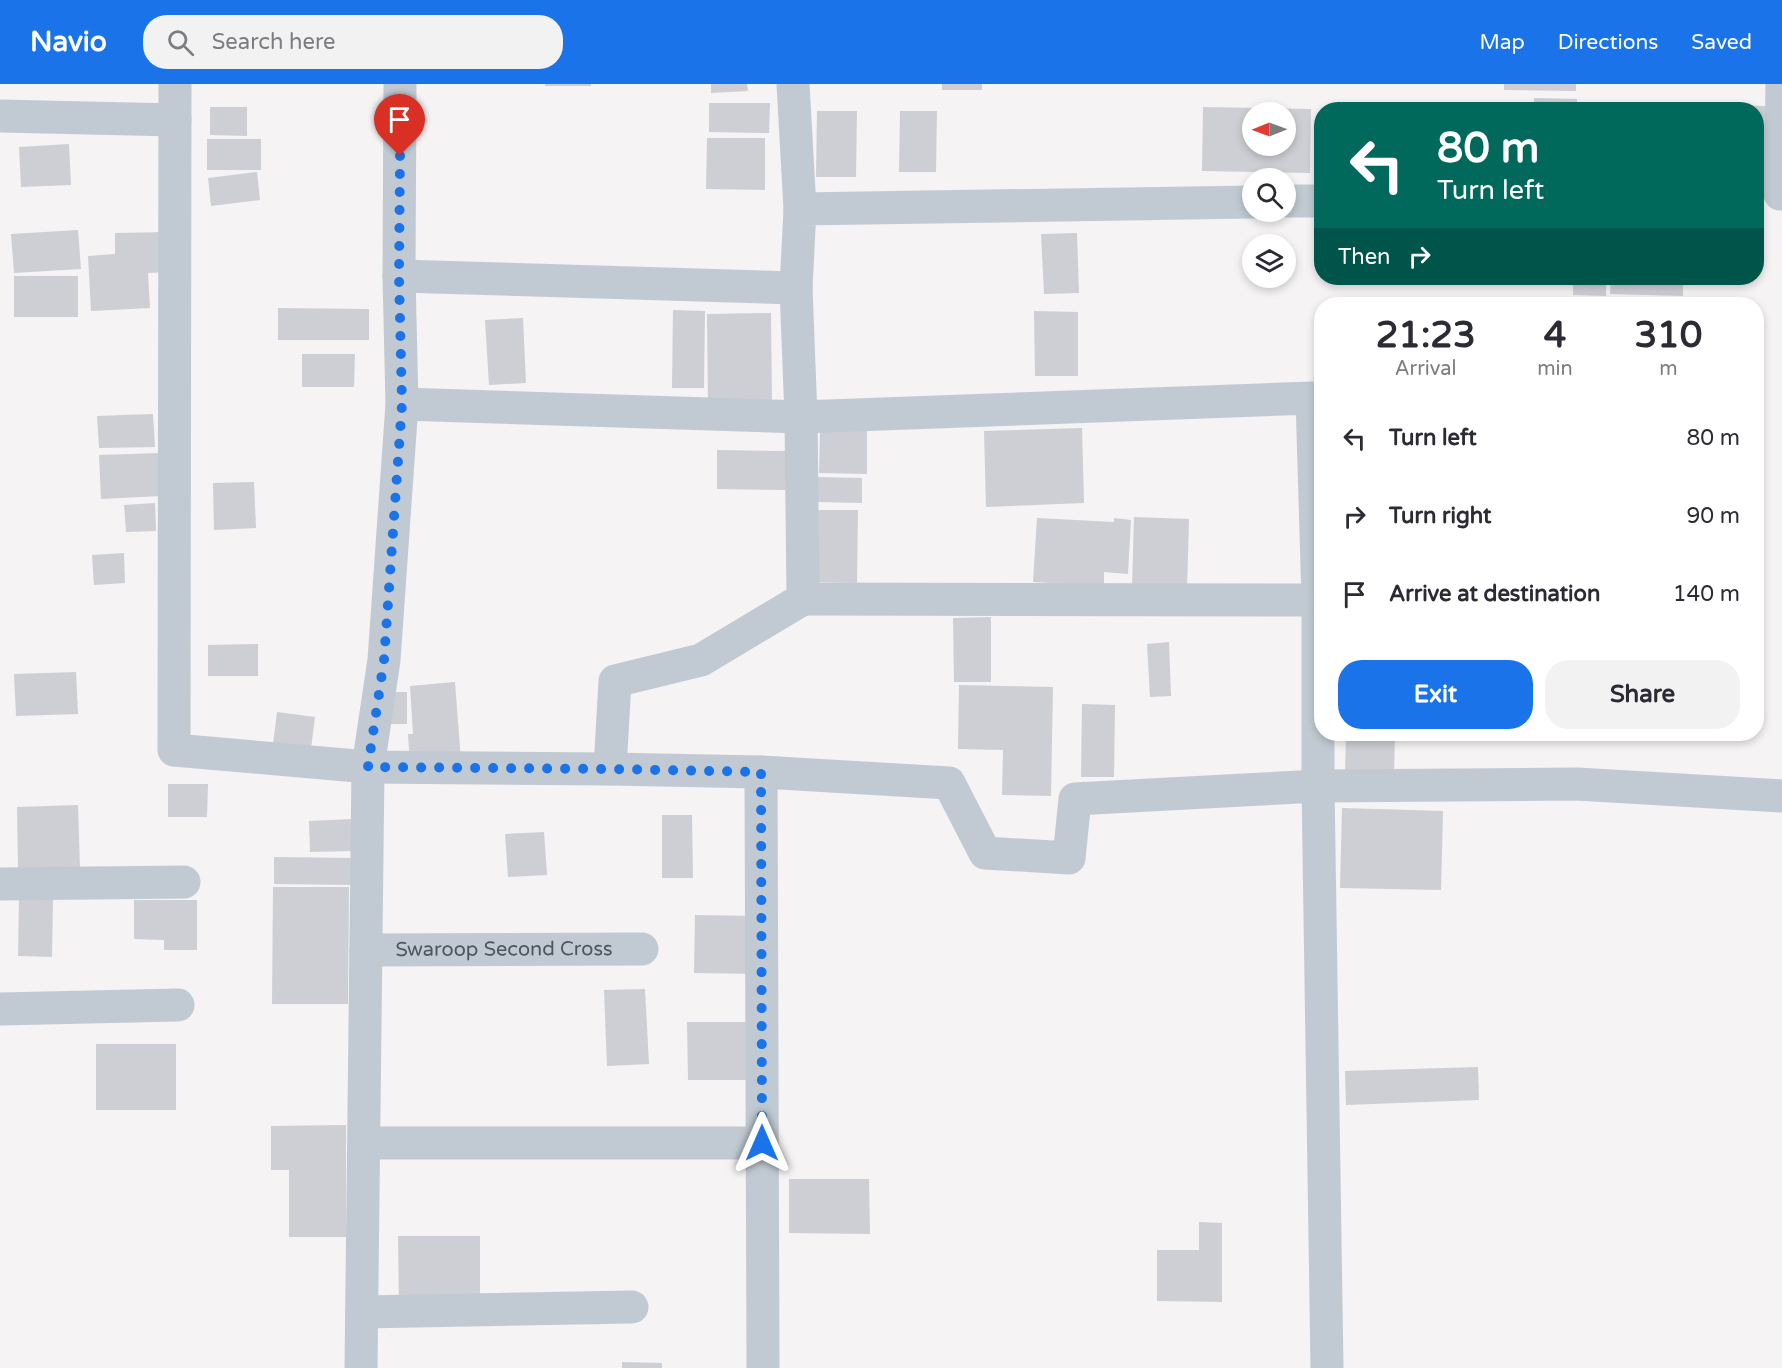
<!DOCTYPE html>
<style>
body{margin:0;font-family:"Varela Round",sans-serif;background:#f2f2f3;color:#2b2b33;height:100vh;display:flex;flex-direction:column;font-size:22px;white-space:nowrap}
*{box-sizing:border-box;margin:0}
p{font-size:20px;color:#7c7c81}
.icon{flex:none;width:33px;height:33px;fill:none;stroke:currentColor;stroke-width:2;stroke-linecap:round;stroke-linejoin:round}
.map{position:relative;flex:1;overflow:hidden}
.panel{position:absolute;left:1314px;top:213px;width:450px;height:444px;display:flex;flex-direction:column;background:#fff;border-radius:24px;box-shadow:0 3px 9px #0003}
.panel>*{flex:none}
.top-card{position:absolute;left:1314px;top:18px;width:450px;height:183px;border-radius:24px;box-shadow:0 3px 9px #0003;background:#00695c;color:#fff;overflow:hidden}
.needle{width:39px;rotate:269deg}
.buttons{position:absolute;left:1242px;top:18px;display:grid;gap:12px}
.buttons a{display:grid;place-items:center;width:54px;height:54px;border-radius:50%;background:#fff;box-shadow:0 3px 9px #0003;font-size:30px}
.pin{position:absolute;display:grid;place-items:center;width:51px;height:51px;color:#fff;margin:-62px -26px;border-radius:50% 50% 50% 0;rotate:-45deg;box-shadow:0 0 6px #0007}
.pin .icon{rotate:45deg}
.me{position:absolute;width:66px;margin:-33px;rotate:0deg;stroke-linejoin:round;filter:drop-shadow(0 0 4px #0008)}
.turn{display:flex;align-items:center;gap:21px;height:126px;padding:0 24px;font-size:27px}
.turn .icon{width:78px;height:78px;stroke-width:2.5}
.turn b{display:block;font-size:42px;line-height:51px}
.then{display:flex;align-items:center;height:57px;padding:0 24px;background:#0003;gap:12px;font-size:22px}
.eta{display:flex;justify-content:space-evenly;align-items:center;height:102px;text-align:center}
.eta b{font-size:36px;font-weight:800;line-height:42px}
.action{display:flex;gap:12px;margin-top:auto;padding:12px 24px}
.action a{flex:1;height:69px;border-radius:24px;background:#1a73e8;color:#fff;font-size:24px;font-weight:800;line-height:69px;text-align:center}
.action a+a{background:#f2f2f3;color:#2b2b33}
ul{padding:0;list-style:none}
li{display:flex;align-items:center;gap:18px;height:78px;padding:0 24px}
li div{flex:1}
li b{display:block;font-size:22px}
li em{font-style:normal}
header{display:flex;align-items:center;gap:36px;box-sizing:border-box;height:84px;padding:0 30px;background:#1a73e8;color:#fff}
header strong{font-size:28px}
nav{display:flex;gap:33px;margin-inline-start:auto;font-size:21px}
.search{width:420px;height:54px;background:#f2f2f3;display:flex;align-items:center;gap:15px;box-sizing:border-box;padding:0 21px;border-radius:24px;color:#7c7c81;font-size:22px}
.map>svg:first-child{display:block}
.building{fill:#cdcfd5;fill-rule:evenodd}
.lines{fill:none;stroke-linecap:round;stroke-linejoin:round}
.minor{stroke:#c1cad2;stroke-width:33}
.route{stroke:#1a73e8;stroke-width:10;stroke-dasharray:0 18}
.labels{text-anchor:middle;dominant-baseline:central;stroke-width:6;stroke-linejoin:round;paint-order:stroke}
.street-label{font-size:20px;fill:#4a5661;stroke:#fff}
</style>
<header>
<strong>Navio</strong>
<div class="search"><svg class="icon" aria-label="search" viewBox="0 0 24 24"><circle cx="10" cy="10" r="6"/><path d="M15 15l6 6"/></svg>Search here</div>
<nav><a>Map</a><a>Directions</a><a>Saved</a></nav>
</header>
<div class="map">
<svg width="1782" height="1284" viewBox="0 0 1782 1284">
<rect width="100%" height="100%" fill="#f5f3f3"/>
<path class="building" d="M545,0H591V2H545Z
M711,0H747L748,7L711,9Z
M942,0H982V6H942Z
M1504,0H1576V7L1504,6Z
M1534,14L1577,15V26H1495V20L1534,21Z
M1621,18L1767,22L1765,91L1756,90V26H1621Z
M709,19H770L769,49L709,48Z
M210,23H247V52L210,51Z
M1203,23L1311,25L1310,89L1202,87ZM1252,28H1286V62H1252Z
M817,27H857L856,93H816Z
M900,27H937L936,88H899Z
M707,54H765V106L706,105Z
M207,55H261V86H207Z
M69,60L71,101L21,103L19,63Z
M257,88L260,116L211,122L208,94Z
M78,146L81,185L14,189L11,150Z
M167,148L169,188L148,189L150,224L91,227L88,172L115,170V149Z
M1077,149L1079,209L1044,210L1041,150Z
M14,192H78V233H14Z
M1573,194H1606V212L1573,211Z
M1611,194H1683V212L1610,210Z
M1446,213V220H1370V217Z
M278,224L369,225V256H278Z
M673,226L705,227L704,304H672Z
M1034,227L1078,228V292H1035Z
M771,229L772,323L708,324L707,230Z
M523,234L526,299L489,301L485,236Z
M302,270H355L354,303H302Z
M153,330L155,363L99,364L97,332Z
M1082,344L1084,419L986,423L984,347Z
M820,346H867V390L819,389Z
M717,366L787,367V406L717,405Z
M160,369L161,412L101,415L99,371Z
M818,393L862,394V419L817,418Z
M254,398L256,444L214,446L213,399Z
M155,419L156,447L126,448L124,421Z
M813,426H858L857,499L812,498Z
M1134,433L1189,435L1187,505L1132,503Z
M1037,434L1114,438V434L1131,436L1128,490L1104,488V502L1033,498Z
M124,469L125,499L94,501L92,471Z
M991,533V598H954L953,534Z
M1169,558L1171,612L1150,613L1147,560Z
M258,560V592H208V561Z
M76,588L78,630L16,632L14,590Z
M455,598L461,677L410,681L408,650H413L410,602Z
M959,601L1053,603L1051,712L1002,711L1003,666L958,665Z
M364,608H407V640H363Z
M1082,620L1115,621L1114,693H1081Z
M277,628L315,633L310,673L272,669Z
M1346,650H1395L1394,690L1345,689Z
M168,700H208L207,733H168Z
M78,721L80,785L18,786L17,723Z
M1342,724L1443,727L1441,806L1340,804Z
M662,731H692L693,794H662Z
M352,735L353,767L310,768L309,737Z
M544,748L547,791L508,793L505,750Z
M274,773L355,774V801L274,800Z
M273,803H349L348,920H272Z
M19,812L53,813L52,873L18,872Z
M134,816H197V866H164V856L134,855Z
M695,831L759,832L758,890L694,889Z
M645,905L649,980L607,982L604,906Z
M687,938H755V996H688Z
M96,960H176V1026H96Z
M1478,983L1479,1016L1346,1021L1345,987Z
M346,1041V1153H289V1086H271V1042Z
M789,1095H869L870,1150L789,1149Z
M1199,1138L1222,1139V1218L1157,1217V1166H1199Z
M398,1152H480V1226H399Z
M622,1278L662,1279V1284H622Z"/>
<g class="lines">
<g class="minor">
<path d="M175,0L174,666L368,683L610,685L615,597L701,576L803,515L801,333L402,320"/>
<path d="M793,0L800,125"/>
<path d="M0,32L175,36"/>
<path d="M1780,110L1782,0"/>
<path d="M1286,117H1322"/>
<path d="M399,192L796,204L800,125L1252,118"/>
<path d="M796,204L801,333L1312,314L1318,516V702L1327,1284"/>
<path d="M803,515L1322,516"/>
<path d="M610,685L761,688L949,699L985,769L1069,774L1075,715L1318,702L1577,700L1782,712"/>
<path d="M761,688L763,1284"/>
<path d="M0,800L184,798"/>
<path id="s1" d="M366,866L642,865"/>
<path d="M0,925L178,921"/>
<path d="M364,1059H762"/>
<path d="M362,1228L632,1223"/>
<path d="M361,1284L368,683L384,576L402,320L399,192L400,0"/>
</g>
</g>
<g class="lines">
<path class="route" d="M400,72L399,192L402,320L384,576L368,683L610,685L761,688L762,1059"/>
</g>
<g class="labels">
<g class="street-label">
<text stroke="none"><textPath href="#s1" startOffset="138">Swaroop Second Cross</textPath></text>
</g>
</g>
</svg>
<div class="buttons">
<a><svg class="needle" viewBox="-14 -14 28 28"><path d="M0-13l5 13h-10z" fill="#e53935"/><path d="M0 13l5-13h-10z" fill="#7c7c81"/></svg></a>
<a><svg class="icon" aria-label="search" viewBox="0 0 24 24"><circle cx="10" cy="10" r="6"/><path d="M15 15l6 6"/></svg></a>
<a><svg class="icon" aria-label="layers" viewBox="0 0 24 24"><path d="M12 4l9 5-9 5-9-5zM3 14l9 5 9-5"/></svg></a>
</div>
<div class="pin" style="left:400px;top:72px;background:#d93025"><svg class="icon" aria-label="arrive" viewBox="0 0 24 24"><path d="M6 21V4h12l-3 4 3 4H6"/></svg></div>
<svg class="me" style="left:762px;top:1059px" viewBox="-20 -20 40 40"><path d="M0-17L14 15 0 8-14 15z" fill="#1a73e8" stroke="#fff" stroke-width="4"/></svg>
<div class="top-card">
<div class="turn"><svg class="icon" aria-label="left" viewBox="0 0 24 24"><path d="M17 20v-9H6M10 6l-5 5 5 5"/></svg><div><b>80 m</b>Turn left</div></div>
<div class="then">Then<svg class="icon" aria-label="right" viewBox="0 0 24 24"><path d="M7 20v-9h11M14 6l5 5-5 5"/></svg></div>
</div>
<section class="panel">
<div class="eta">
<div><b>21:23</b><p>Arrival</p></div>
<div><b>4</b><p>min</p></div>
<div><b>310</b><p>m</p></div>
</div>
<ul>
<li><svg class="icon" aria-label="left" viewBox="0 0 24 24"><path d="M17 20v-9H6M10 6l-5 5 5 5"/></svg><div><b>Turn left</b></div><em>80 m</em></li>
<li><svg class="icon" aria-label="right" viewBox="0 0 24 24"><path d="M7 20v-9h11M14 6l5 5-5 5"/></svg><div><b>Turn right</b></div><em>90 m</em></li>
<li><svg class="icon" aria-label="arrive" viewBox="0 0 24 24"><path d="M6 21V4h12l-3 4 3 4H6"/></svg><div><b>Arrive at destination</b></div><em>140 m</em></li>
</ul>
<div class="action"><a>Exit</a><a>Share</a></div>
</section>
</div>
